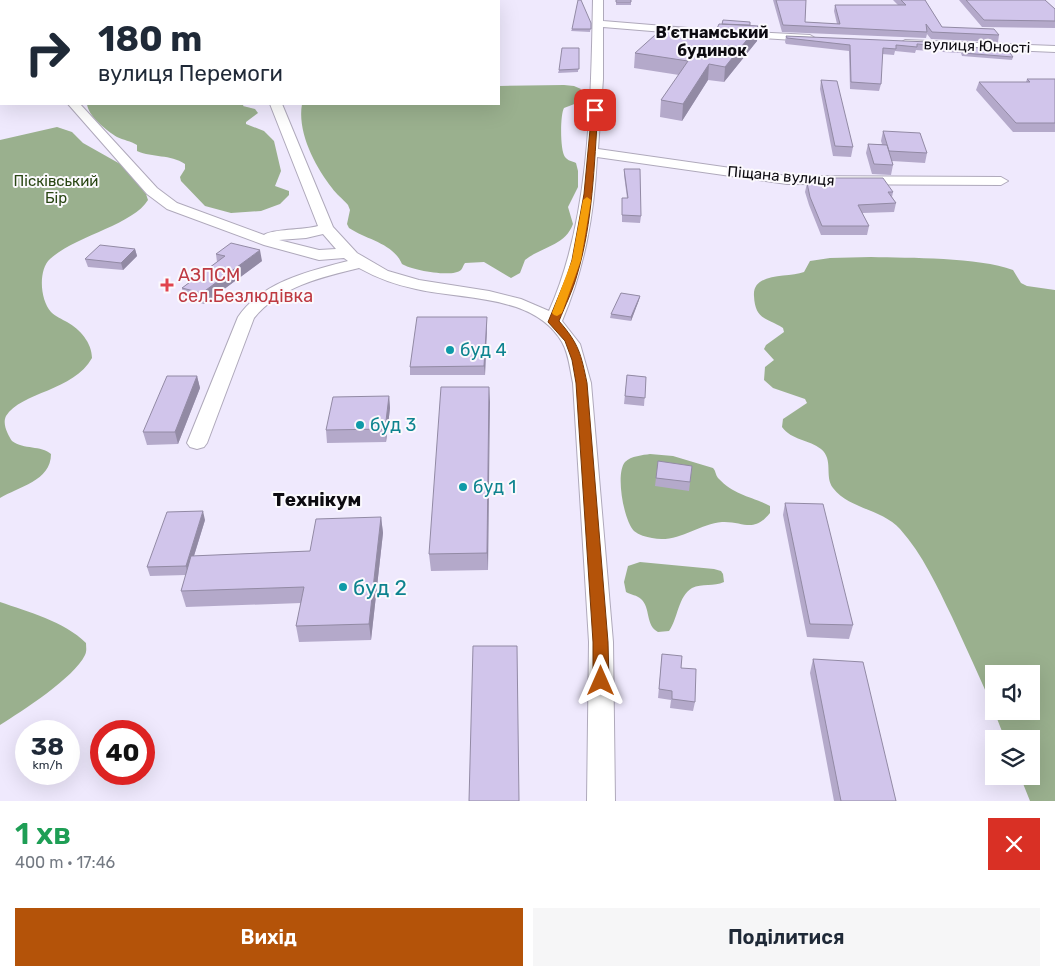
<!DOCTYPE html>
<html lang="uk">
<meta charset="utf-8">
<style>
body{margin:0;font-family:Rubik,sans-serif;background:#f6f6f7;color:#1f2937;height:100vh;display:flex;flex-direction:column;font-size:19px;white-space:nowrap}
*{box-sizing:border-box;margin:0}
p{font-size:16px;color:#747a83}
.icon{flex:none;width:28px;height:28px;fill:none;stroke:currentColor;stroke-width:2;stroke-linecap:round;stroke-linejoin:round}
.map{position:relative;height:801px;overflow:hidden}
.sheet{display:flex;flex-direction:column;background:#fff;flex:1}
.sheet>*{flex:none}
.banner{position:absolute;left:0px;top:0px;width:500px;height:105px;box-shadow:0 5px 20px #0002;background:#fff;color:#1f2937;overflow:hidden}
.buttons{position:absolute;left:985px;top:665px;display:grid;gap:10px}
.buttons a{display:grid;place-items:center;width:55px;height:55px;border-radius:0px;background:#fff;box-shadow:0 5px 20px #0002;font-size:25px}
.speed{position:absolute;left:15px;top:720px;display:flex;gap:10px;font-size:25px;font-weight:700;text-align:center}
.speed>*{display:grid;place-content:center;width:65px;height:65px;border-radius:50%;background:#fff;box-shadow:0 5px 20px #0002;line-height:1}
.speed small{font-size:12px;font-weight:400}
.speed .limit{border:8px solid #d22;background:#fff;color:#111}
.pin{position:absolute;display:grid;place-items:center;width:42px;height:42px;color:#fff;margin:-21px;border-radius:10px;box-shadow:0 2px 8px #0006}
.me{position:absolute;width:55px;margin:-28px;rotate:0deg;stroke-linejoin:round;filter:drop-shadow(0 0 4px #0008)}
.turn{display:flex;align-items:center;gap:18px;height:105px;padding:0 15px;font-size:22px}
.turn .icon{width:65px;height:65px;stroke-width:2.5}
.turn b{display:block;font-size:35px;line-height:42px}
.round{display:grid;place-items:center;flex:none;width:52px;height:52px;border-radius:0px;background:#f6f6f7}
.summary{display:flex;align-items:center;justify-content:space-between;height:85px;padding:0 15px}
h1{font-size:30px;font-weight:600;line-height:38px;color:#1e9e55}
.button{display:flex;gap:10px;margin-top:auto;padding:10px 15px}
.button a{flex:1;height:58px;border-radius:0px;background:#b45309;color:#fff;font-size:20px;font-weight:600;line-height:58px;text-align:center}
.button a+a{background:#f6f6f7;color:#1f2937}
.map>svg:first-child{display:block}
.forest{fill:#9ab08e}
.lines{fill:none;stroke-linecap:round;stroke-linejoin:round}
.minor-casing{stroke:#afa9bb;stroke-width:2}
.minor{fill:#fff;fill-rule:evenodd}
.wall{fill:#b4a9ca}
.shaded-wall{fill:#928aa4}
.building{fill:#d1c5eb;stroke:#928aa4}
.route{fill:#b45309;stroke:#753606}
.slow{fill:#f59e0b}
.health-dot{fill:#e0444e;stroke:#fbf9fd;stroke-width:2}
.culture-dot{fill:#0f9aa8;stroke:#fbf9fd;stroke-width:2}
.labels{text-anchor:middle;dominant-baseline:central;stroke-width:4;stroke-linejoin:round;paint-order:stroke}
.far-street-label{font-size:15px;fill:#0d0b11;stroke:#fbf9fd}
.far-park-label{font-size:15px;fill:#294613;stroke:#fbf9fd}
.far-neighbourhood-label{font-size:16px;font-weight:bold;fill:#0d0b11;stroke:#fbf9fd}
.health-label{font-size:18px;fill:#be3a42;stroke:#fbf9fd;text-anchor:start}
.culture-label{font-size:18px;fill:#0d838f;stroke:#fbf9fd;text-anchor:start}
.neighbourhood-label{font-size:19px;font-weight:bold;fill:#0d0b11;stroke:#fbf9fd}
.near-culture-label{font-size:21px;fill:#0d838f;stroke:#fbf9fd;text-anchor:start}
</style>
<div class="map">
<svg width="1055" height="801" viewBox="0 0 1055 801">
<rect width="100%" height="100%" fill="#efe9fd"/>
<path class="forest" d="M564,85L574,86L581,89L575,97L577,103L564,108C560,115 560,151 565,157C568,161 572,161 576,163L578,171V187L568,207L573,224C565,246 541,247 525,260L520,273L511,278L484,262L465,263C463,265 463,268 461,270C453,278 411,270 402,264C393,243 367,240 349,228L347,224L350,210L348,205C343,199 336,194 332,188C315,166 297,132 302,104H499V86Z
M87,104H244L243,106L255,109L258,113L246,122V124L264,131L274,141L281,171L275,186L289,191V195L280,204L261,211L231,213L205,206L181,181L180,177L185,169V164C170,154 153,158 137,151V145C131,141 123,140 117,137C107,131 88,116 87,104Z
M57,127L72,132L83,143L122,165L146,194L148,200C133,225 75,236 50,259C38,270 40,300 51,312C56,317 62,319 67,322C80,329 92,343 92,358C74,391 21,392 6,416C2,424 8,435 12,441C24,450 41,445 51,454C51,481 18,487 0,498V140Z
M871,257C910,258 978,257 1013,270L1021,283L1027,286L1055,290V801H1030L1020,776H1031V739H1005L994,711H1031V674H994V711C981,679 966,648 952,617C937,586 923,555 900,529C882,509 849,509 833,488C824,476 834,460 821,449C810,440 791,440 782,427L783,419L807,403L805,399L773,388L764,380L765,367L774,360L764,349L766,345L784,332L783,328C767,318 755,320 754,296C752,272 788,278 804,272L810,261L830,258Z
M650,454L673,456L713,468C716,471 715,474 718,478C735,496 751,496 770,506V513C753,534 744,521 722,522C698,524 677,544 652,538C646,537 639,535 634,531C624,521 615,474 625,462C631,456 643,455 650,454Z
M640,562L714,569L721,571L723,574L724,582C714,587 702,583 692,588C678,596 678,619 669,631L658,632C645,625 651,608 641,599C637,595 631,595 626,592L624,582L628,566Z
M0,602C28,612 64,621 86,643C86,647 87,651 85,655C74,678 22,711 0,725Z"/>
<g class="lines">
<defs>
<path id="minor" d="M228,0H238V1H228Z
M593,0H603V21L688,28L693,31L688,34L603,27V79L598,149L787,176L1001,177L1008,181L1001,185L787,184L597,157C594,215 585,267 562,321L580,344L591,383L613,642L615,801H587L589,642L573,383C570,370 569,354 562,342C534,294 463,300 416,289C396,285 377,278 359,268C322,277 279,287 254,318L207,443L204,447L197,449L190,447L187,443L238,317C262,282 309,271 348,261L344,258L319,260L264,245L167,209L147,194L68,104H80L157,188L177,203L264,235C271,229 305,230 318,226L270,104H282L333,227L357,253L388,271L419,280L489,291L521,299L549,311C590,220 591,99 593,0ZM323,234L336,249L319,250L279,240L306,238Z
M0,7H1V13H0Z
M733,31L810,35L815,38L810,41L729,36V32Z
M905,40L1055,46V52L901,45L900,43Z
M0,48H1V55H0Z"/>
</defs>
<use href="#minor" class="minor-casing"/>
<use href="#minor" class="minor"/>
</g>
<path class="wall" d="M616,0H631V5H616Z
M773,0H806L805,22L837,24L834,11L835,5H898L893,0H925L942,27L999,35L998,42L931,39L927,34L926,38L782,32Z
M959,0H1045L1055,9V28L982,27Z
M591,23L590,32L571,31L572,29Z
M750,25L758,26L757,41L724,82L708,80L682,121L660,117L661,100L679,75L634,68L635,53L715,33Z
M786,36L930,45L929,51L916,50L915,53L895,51L894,55L882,54L881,84L879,91L850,89L849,51L786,44L785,42Z
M941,46L1013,57L1012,60L962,56L961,53L943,52L940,49Z
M579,48L578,72L558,73L559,70Z
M1027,79H1055V132H1013L976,90L979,82H1026Z
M821,80L853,147L851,157L833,156L820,89Z
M883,131L927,153L925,163L892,161L893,165L891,175L872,174L866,153L868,144H882L881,141Z
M624,169L641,216L640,223L622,222V198H627L624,175Z
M825,178L893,192L892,197L896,203L894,212L862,213L869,226L867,235H821L809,205L805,192L807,183L824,184Z
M135,249L137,256L123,270L88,267L85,259Z
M216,254L262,261L204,304L184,299L182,288L217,262Z
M640,296L639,300L631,321L610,318L611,314Z
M487,325L485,375H410V367Z
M627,375L646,377L644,406L624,404Z
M197,376L200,388L178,444L147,445L143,432Z
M489,387L488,570L431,571L429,554Z
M389,396L390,408L386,442L327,443L326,430Z
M692,466L689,491L655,486L656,478Z
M785,503L853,625L849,639L807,637L783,515Z
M381,517L383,533L371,640L299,642L296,626L301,603L186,607L181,591L186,575L150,576L147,567L205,520L194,556L310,551Z
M662,654L681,668L695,702L693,711L670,708L671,700L658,698Z
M813,659L896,801H834L810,673Z"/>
<path class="shaded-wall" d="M758,26L757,41L724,82L725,67Z
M709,64L708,80L682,121L683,104Z
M135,249L137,256L123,270L121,263Z
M260,250L262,261L204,304L202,293Z
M640,296L639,300L631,321V317Z
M487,317V325L485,375L484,366Z
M197,376L200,388L178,444L175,432Z
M489,387L490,402L488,570L487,553Z
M389,396L390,408L386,442L385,429Z
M203,511L205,520L188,575L186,566Z
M381,517L383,533L371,640L369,624Z"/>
<path class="building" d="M94,0H114V1H94Z
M198,0H215L216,1H198Z
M253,0H269V1H253Z
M430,0H444V1H430Z
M578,0H581L591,23V29H572Z
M616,0H631V2H616Z
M776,0H806L805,22L840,24L835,5H906L901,0H925L942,27L994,29L999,35L932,32L926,24L927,32L783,25Z
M966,0H1045L1055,9V21L984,20Z
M723,20L750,22V25L722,24Z
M719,24L758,26L725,67L709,64L683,104L661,100L688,61L635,53L665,26L715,33Z
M786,36L929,42L930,45L917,44V47L896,45V49L883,48L881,84L851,82L850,45L787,38Z
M941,46L1007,49L1013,57L963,53L962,50L944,49Z
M562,48H579V69L559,70Z
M1027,79H1055V123H1016L979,82H1030Z
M821,80L837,81L853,147L835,146Z
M883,131L920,133L927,153L889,151Z
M868,144L887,145L893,165L874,164Z
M624,169H640L641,216L622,215V198H628Z
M825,178H883L893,192H888L896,203L858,205L869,226H822L810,197L807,183L827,184Z
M231,243L260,250L202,293L182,288L225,256L216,254Z
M100,245L135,249L121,263L85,259Z
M621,293L640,296L631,317L611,314Z
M417,317H487L484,366L410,367Z
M627,375L646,377L645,398L625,396Z
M167,376H197L175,432H143Z
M441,387H489L487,553L429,554Z
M389,396L385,429L326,430L333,397Z
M658,461L692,466L690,482L656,478Z
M785,503L823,504L853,625L810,624Z
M203,511L186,566L147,567L167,512Z
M381,517L369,624L296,626L304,587L181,591L191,556L310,551L316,519Z
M473,646H517L519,801H469Z
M662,654L682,656L681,668L696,669L695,702L672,699V691L659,689Z
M813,659L863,662L896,801H841Z"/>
<path class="route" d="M592,108L598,110C594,165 593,222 577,275C573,290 565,306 559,321C579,344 581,354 587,383L608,642L609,681L607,686L601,688L596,686L593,681V642L576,383L572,360L565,341L548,322L567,276L572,260L584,194Z"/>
<path class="slow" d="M587,197L591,200L581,260L562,313L557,316L554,315L552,313L572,260L583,200Z"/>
<path class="health-dot" d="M164.5 277.5h5v5h5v5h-5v5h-5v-5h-5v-5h5z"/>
<g class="culture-dot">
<circle cx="450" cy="350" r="5"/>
<circle cx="360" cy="425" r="5"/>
<circle cx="463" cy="487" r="5"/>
<circle cx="343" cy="587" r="5"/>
</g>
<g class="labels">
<g class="far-street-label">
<text transform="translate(977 46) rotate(2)">вулиця Юності</text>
<text transform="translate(781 176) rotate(5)">Піщана вулиця</text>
</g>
<g class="far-park-label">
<text x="56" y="181">Пісківський<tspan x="56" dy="17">Бір</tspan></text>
</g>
<g class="far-neighbourhood-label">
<text x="712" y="32">В’єтнамський<tspan x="712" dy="18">будинок</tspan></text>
</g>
<g class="health-label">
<text x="178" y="275">АЗПСМ<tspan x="178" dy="21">сел.Безлюдівка</tspan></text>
</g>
<g class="culture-label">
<text x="460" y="350">буд 4</text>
<text x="370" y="425">буд 3</text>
<text x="473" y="487">буд 1</text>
</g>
<g class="neighbourhood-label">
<text x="317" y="499">Технікум</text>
</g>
<g class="near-culture-label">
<text x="353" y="587">буд 2</text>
</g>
</g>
</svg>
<div class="buttons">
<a><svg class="icon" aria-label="sound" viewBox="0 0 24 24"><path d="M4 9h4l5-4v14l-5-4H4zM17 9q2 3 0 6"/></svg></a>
<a><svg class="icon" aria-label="layers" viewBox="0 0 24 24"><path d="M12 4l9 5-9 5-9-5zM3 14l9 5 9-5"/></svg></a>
</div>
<div class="speed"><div>38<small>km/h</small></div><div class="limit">40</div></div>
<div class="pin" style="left:595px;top:110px;background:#d93025"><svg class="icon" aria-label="arrive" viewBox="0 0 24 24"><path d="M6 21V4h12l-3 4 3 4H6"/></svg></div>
<svg class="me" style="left:601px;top:681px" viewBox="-20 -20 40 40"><path d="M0-17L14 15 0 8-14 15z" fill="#b45309" stroke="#fff" stroke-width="4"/></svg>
<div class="banner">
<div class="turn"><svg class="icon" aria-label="right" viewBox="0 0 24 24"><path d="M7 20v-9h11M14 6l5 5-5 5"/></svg><div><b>180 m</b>вулиця Перемоги</div></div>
</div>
</div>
<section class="sheet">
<div class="summary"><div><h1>1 хв</h1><p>400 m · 17:46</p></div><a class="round" style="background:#d93025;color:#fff"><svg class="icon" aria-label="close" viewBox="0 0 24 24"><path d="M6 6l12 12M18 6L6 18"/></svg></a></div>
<div class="button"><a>Вихід</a><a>Поділитися</a></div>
</section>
